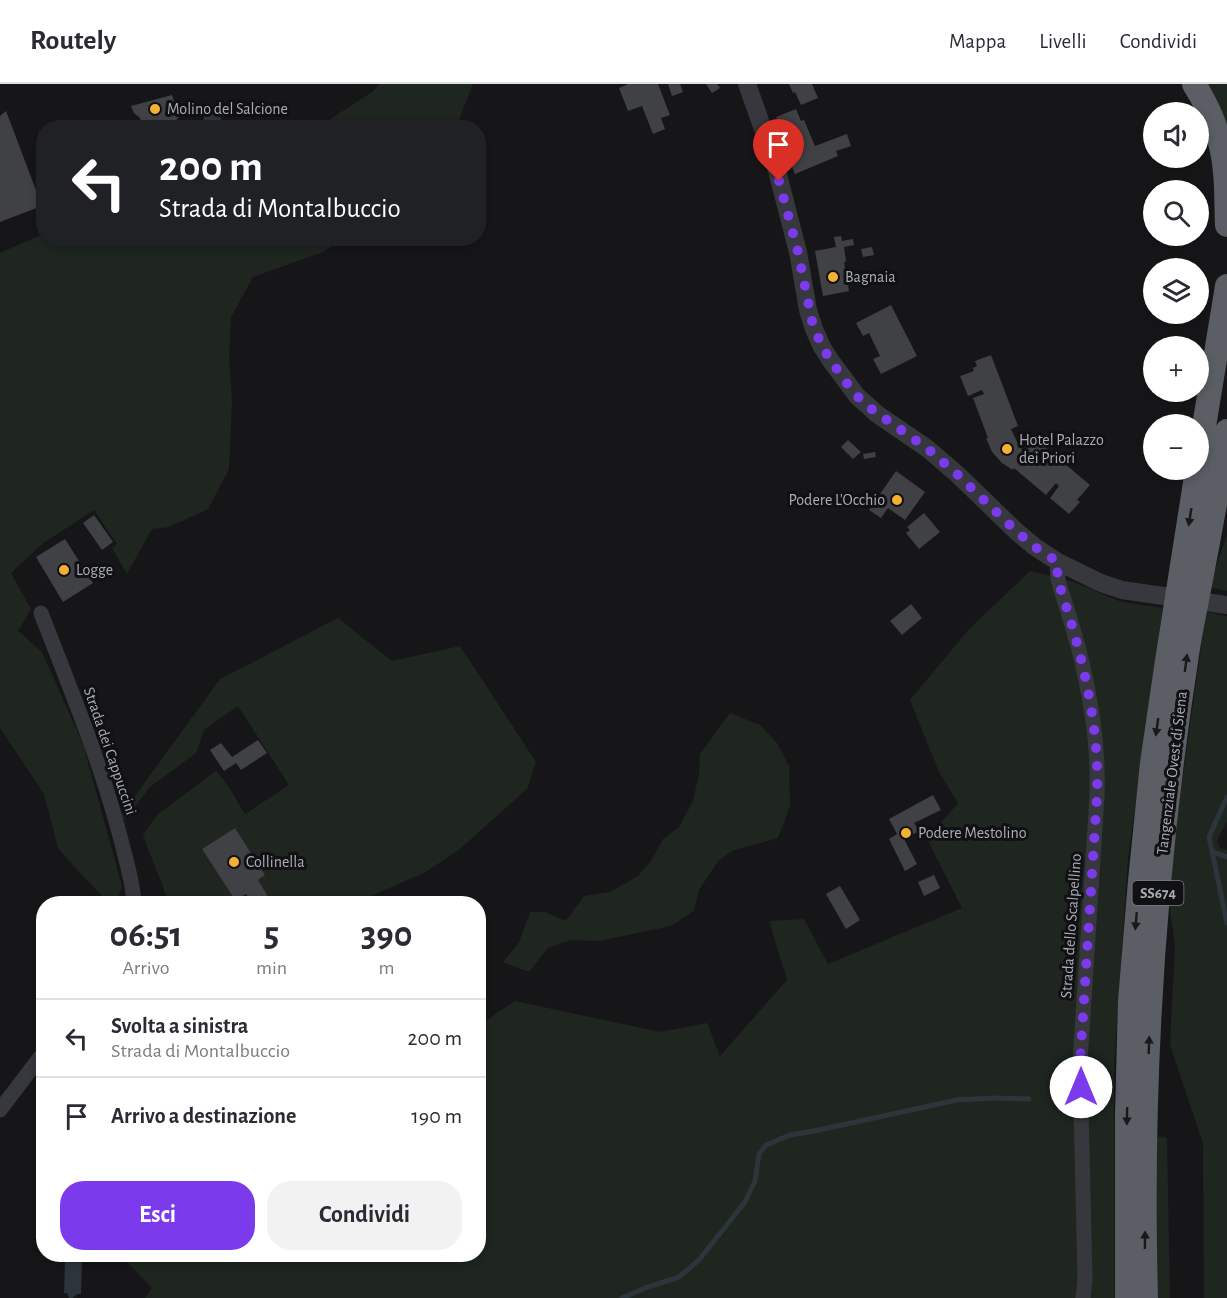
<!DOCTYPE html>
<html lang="it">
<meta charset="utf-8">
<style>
body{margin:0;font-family:"Alegreya Sans",sans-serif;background:#f2f2f3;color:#2b2b33;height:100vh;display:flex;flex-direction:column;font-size:22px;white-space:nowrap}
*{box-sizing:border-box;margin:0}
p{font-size:20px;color:#7c7c81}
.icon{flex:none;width:33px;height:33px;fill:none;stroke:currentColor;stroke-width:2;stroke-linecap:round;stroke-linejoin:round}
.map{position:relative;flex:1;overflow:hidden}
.drawer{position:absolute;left:36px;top:812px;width:450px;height:366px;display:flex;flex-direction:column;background:#fff;border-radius:24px;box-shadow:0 3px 9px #0003}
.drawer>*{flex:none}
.hud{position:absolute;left:36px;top:36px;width:450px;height:126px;border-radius:24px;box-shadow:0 3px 9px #0003;background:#202124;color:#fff;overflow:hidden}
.controls{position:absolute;left:1143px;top:18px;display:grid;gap:12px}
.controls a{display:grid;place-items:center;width:66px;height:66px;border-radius:50%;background:#fff;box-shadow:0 3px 9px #0003;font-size:30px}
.pin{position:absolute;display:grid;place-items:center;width:51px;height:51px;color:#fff;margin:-62px -26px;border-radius:50% 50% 50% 0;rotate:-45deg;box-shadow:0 0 6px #0007}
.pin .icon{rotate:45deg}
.me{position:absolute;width:66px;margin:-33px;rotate:0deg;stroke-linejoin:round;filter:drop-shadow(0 0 4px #0008)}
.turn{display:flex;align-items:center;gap:21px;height:126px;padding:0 24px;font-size:27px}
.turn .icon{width:78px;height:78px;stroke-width:2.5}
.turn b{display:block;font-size:42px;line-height:51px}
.eta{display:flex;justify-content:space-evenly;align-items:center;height:102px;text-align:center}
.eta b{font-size:36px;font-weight:600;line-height:42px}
.primary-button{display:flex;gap:12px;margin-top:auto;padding:12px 24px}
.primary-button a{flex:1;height:69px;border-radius:24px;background:#7c3aed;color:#fff;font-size:24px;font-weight:600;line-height:69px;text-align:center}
.primary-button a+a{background:#f2f2f3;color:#2b2b33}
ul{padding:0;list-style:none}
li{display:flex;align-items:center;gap:18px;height:78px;padding:0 24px;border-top:2px solid #e1e1e2}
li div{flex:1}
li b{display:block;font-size:22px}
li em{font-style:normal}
header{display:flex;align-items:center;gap:36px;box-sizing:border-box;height:84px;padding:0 30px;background:#fff;border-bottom:2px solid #e1e1e2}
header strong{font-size:28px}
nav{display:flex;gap:33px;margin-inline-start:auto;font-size:21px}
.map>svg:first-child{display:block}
.green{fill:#1e261f}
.water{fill:#2c353c}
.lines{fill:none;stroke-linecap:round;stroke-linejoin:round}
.stream{stroke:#2c353c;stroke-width:5}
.building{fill:#404145}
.minor{stroke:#37383d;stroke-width:15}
.tertiary{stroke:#37383d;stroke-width:18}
.trunk{stroke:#5b5e65;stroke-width:24}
.oneway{fill:#18191b}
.route{stroke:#7c3aed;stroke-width:10;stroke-dasharray:0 18}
.poi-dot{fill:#f2b134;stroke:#111113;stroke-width:2}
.labels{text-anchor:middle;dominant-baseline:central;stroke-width:6;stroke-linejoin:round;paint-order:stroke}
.shield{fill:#111113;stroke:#7b7e86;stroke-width:1.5}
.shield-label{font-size:15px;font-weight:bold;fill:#a8adb8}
.poi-label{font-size:16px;fill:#a8adb8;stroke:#111113;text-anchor:start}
.street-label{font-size:16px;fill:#a8adb8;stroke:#111113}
</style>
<header>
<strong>Routely</strong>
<nav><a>Mappa</a><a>Livelli</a><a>Condividi</a></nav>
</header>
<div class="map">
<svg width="1227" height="1214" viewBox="0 0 1227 1214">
<rect width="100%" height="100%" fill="#161618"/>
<path class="green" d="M379,0H473L456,43H284L326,38L372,8Z
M1203,0H1227V56Z
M43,150L44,154L341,155L323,168L253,193L231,233L229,273L232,317L229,385L208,425L169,443L152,445L127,490L112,464L117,460L94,426L42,460L11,489L31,525L18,547L42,568L83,660L122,802L116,819H109L78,787L58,764L44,710L0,644V169Z
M1227,451V507L1209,503Z
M1030,487L1071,497L1122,518L1163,524L1128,775L1114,985V1214H145L152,1204L119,1170H478L479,941L515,917L660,948L707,939L720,972L787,896L769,837L804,835L828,880L962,824L927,755L958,719L939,688L910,616L969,545Z
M1206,528L1227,532V737L1217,757L1220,764L1227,766V1214H1204L1203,1059L1170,961L1175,862L1167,804Z
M338,534L392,577L460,562L536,678L527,705L460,765L426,788L371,812L375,819H272L258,796L265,791L235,744L202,765L235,816L246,810L242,819H168C162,795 150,774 143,750L158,730L216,687L225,697L245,730L289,701L238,622L204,646L196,669L150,703L125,736L121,731L220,595Z
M730,629L760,641L777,659L789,682L790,722L778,754L732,767L718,777L699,806L694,827L671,842L599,857L571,856L548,864L529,888L503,878L519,858L530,828H545L566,837L584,812L610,808L638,792L651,777L663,755L679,743L693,717L699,690L700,670Z
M1158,1053H1164L1167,1055L1170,1214H1156L1155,1056Z"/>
<path class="water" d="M217,20L223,43H206L201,24Z
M65,1177L82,1178L81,1210H77L72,1214H69L67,1209H64Z"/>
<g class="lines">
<path class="stream" d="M1227,713L1209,753L1227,839
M1213,768L1227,773
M622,1214L645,1204L679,1193L699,1176L745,1118L755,1097L759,1070L766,1061L790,1051L814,1047L957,1016L995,1014L1029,1015"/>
</g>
<path class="building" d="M628,0H658L670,31L661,34L665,45L653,50L642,22L628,27L619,4Z
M668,0H680L683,8L672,12Z
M706,0H717L720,4L712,9Z
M789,0H812L818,14L801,21L795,8L793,9Z
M172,11L179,33L176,36L178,40L167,44H162L161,42L157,44H154V42L143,44L140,34L134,29L131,22Z
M796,25L801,37L804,36L815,62L847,50L851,62L836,67L838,72L795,90L784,63L793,59L786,44L782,46L776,33Z
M6,27L42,122L0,138V32Z
M841,152L842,157L853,155L854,161L844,163L846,178H844L849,207L823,212L815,167L836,163L834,153Z
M872,163L874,171L863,173L861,165Z
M891,221L917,272L881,290L873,275L880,272L869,249L863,252L856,239Z
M991,271L1018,342L1011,345L1019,362L1023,366L1033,353L1090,401L1077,416L1080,418L1069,430L1050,414L1059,402L1056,399L1046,411L1014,384L1013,386L1002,379L992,368L986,354H988L973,314L984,310L982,306L968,312L960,292L974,287L973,284L977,282L975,277Z
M848,356L861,368L853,375L841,363Z
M875,368L876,373L864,375L863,370Z
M896,387L925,408L905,436L888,424L881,434L869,426Z
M924,429L940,448L919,465L906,449L910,446L907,443Z
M94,431L113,458L102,466L83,439Z
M65,455L93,499L63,518L36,473Z
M911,520L922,534L902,551L890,537Z
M258,656L267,669L241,686L236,679L224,687L210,666L221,659L232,673Z
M933,711L941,726L914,739L919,747L904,755L917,780L905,787L889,755L897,750L889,735Z
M235,744L265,791L258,796L272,819H252L246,810L235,816L202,765Z
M934,791L940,804L924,812L918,798Z
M840,802L860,836L846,845L826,810Z"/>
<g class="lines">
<path class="minor" d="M1058,478C1055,494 1062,507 1066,522C1071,537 1075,552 1079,566C1091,614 1099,663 1097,712L1080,979L1085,1195L1083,1214
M41,529C70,604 101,678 121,756C126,776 133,798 134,819
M0,1026L44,968"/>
<path class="tertiary" d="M747,0L775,79L798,168L808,226L814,245L822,263L831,277L857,312L877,330L928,365L957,390L1017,448L1035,463L1058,478L1101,499L1122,506L1227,521"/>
<path class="trunk" d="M1194,0C1211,27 1223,57 1225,89C1227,106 1226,124 1227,141
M1198,379L1227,202
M1127,1214V1030L1130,917L1140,797L1152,679L1167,577L1197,386
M1146,1214C1140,999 1154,783 1187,571C1191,544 1197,517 1202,490C1211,443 1220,395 1227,347"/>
</g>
<defs><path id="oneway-solid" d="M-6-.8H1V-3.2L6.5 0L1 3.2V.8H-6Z" transform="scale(1.5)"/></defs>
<g class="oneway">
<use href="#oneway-solid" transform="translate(1190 433) rotate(99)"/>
<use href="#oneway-solid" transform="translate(1186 579) rotate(-82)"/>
<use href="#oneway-solid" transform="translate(1157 643) rotate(98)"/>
<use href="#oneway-solid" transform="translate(1136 837) rotate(95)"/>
<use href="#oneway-solid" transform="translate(1149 961) rotate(-88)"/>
<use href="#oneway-solid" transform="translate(1127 1032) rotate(91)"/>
<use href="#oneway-solid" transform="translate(1145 1156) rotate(-89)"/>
</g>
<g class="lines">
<path class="route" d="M779,97L798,168L812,237L822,263L842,293L857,312L870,324L928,365L957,390L1017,448L1035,463L1058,478C1055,494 1062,507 1066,522C1071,537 1075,552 1079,567C1091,614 1099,663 1097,712L1080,979L1081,1003"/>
</g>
<g class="poi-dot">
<circle cx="155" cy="25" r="6"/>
<circle cx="833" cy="193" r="6"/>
<circle cx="1007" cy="365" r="6"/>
<circle cx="897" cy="416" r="6"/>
<circle cx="64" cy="486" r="6"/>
<circle cx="906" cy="749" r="6"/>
<circle cx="234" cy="778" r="6"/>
</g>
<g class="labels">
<rect class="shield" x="1132.5" y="797" width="51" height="24" rx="4.5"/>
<g class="shield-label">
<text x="1158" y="809">SS674</text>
</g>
<g class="poi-label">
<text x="167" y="25">Molino del Salcione</text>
<text x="845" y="193">Bagnaia</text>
<text x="1019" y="356">Hotel Palazzo<tspan x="1019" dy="18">dei Priori</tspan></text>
<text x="885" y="416" text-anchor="end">Podere L'Occhio</text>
<text x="76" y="486">Logge</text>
<text x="918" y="749">Podere Mestolino</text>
<text x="246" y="778">Collinella</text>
</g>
<g class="street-label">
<text transform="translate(110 667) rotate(71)">Strada dei Cappuccini</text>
<text transform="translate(1172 689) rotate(-83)">Tangenziale Ovest di Siena</text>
<text transform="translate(1071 842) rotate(-86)">Strada dello Scalpellino</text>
</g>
</g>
</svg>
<div class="controls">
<a><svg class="icon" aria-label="sound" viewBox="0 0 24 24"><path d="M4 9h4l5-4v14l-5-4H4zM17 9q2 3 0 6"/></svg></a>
<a><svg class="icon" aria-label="search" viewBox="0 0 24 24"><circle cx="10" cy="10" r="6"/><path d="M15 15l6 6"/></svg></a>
<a><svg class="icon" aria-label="layers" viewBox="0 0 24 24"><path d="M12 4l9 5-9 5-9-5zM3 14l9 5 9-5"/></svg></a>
<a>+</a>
<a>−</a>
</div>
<div class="pin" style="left:779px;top:97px;background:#d93025"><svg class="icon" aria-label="arrive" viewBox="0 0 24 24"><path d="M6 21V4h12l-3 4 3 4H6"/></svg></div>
<svg class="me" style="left:1081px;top:1003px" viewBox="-20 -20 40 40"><circle r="19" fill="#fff"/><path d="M0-13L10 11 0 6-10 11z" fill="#7c3aed"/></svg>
<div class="hud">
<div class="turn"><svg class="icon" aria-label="left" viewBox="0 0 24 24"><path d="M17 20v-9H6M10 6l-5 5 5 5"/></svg><div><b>200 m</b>Strada di Montalbuccio</div></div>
</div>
<section class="drawer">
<div class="eta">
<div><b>06:51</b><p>Arrivo</p></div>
<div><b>5</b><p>min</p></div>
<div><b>390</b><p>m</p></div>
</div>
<ul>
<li><svg class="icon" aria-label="left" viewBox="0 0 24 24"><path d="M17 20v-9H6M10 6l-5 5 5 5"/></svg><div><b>Svolta a sinistra</b><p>Strada di Montalbuccio</p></div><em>200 m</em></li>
<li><svg class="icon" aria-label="arrive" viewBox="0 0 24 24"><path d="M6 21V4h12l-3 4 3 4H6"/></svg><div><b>Arrivo a destinazione</b></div><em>190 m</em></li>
</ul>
<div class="primary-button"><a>Esci</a><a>Condividi</a></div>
</section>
</div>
